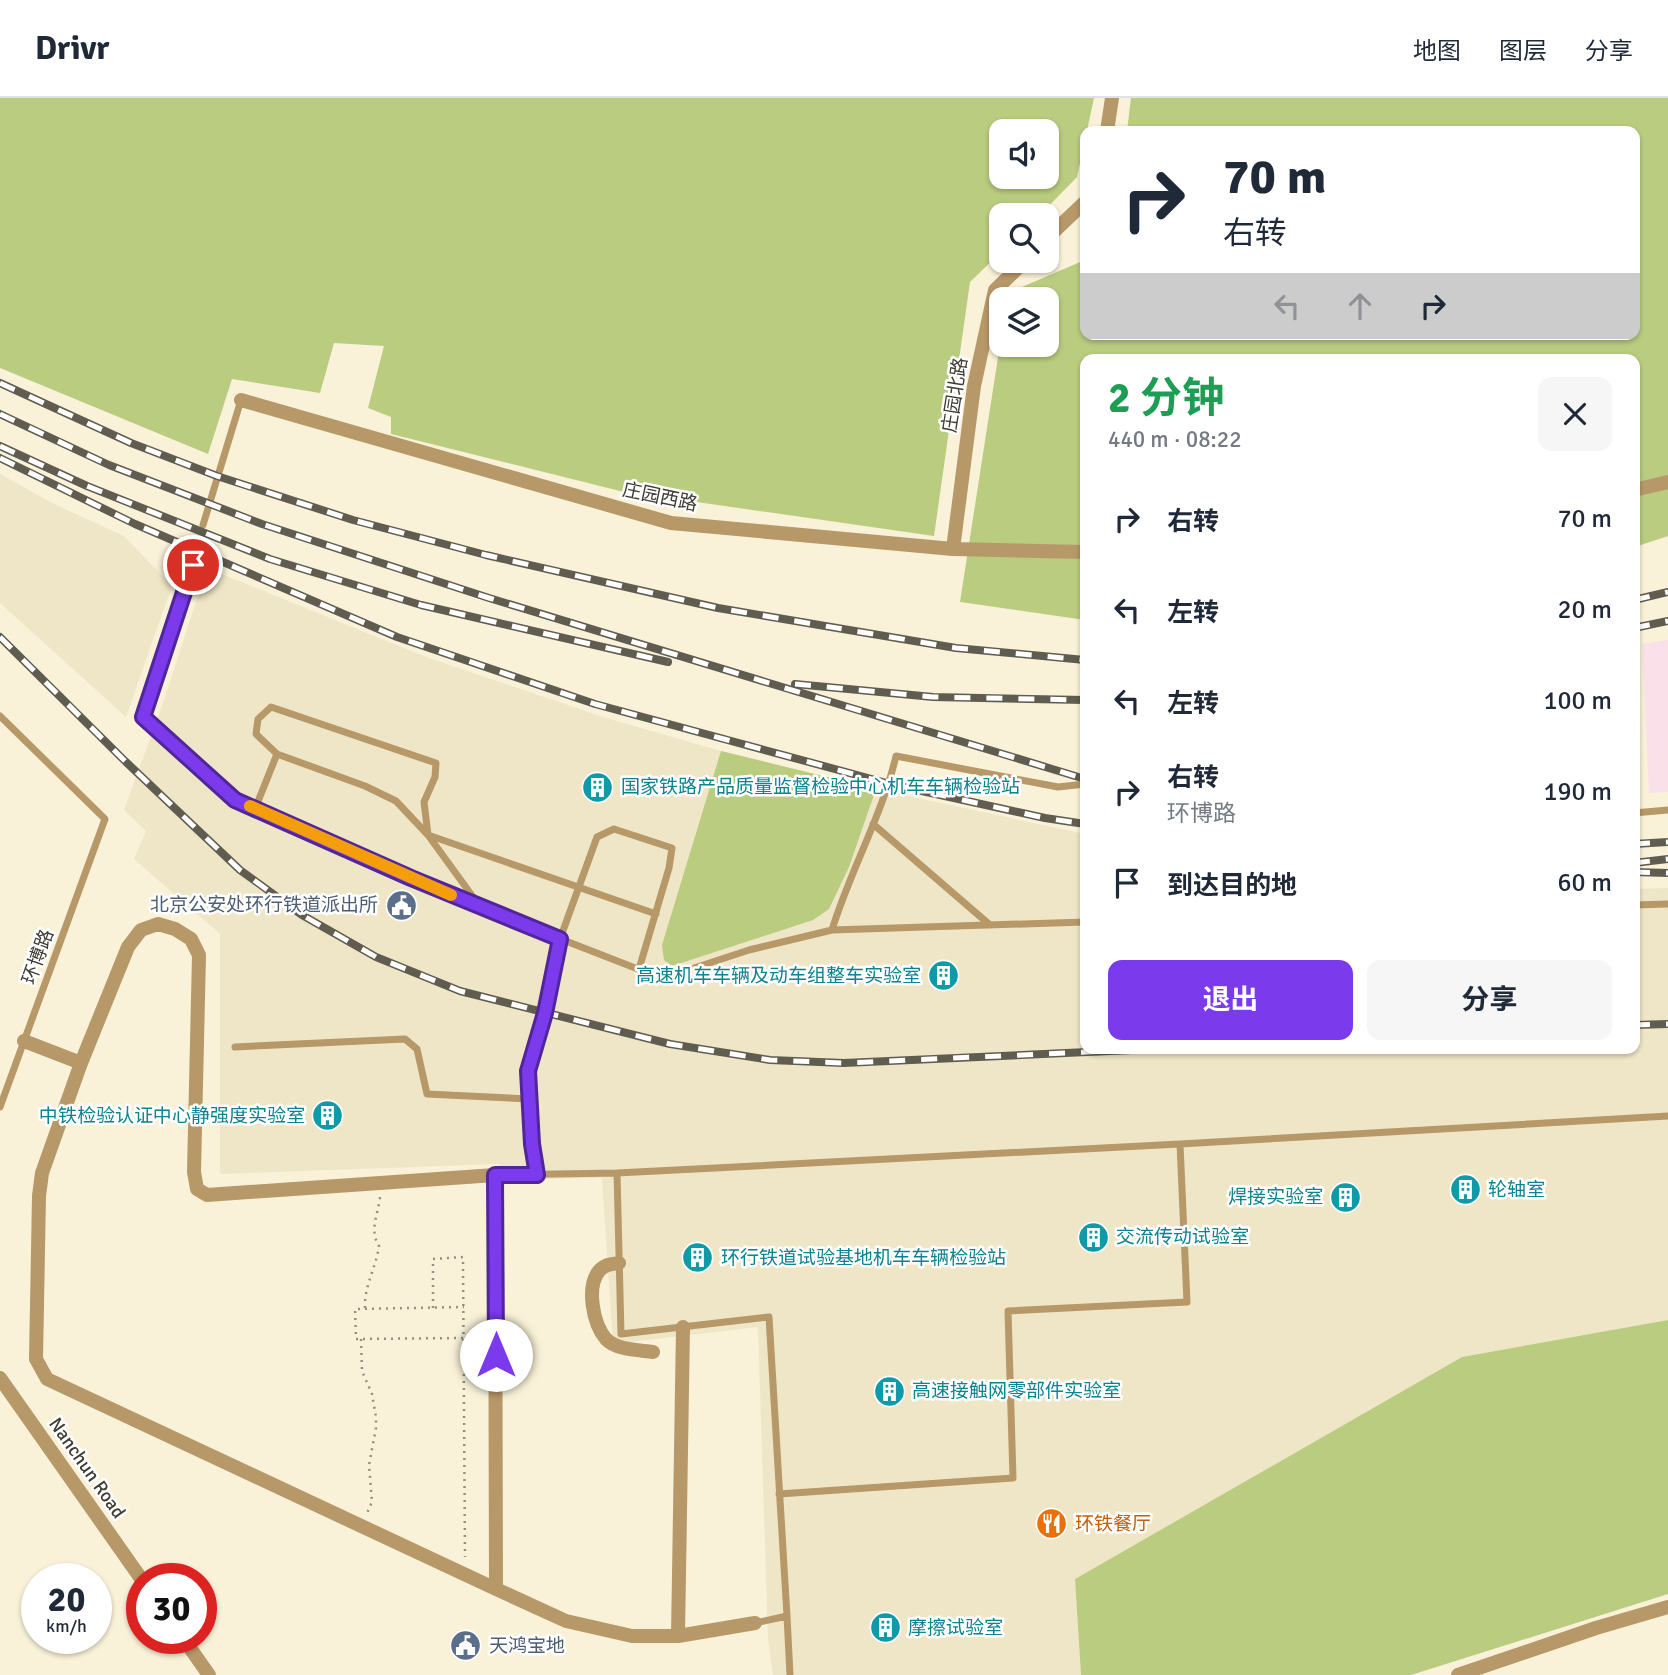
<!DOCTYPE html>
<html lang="zh">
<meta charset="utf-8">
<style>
body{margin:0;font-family:Signika,"Noto Sans SC",sans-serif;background:#f6f6f7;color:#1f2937;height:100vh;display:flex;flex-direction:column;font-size:26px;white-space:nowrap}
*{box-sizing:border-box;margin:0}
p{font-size:23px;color:#747a83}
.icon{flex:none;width:38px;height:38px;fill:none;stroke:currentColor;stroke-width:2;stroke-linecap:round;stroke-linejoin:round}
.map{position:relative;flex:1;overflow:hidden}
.side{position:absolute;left:1080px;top:256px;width:560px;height:700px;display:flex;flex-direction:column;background:#fff;border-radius:14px;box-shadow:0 2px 5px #0004}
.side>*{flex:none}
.banner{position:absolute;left:1080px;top:28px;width:560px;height:214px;border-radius:14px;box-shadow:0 2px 5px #0004;background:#fff;color:#1f2937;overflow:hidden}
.controls{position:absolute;left:989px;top:21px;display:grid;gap:14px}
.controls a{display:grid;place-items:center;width:70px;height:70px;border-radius:14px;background:#fff;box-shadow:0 2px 5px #0004;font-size:35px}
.speed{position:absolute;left:21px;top:1465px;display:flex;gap:14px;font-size:35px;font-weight:700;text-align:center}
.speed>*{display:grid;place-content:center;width:91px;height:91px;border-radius:50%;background:#fff;box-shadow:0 2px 5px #0004;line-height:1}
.speed small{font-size:18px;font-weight:400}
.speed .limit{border:10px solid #d22;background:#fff;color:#111}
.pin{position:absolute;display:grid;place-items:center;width:60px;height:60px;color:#fff;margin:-30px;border:4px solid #fff;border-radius:50%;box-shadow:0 2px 7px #0007}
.me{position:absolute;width:77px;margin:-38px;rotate:0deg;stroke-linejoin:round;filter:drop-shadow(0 0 5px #0008)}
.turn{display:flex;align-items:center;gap:24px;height:147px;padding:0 28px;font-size:32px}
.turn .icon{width:91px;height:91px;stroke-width:2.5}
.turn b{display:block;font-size:49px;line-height:60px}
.lanes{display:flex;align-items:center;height:66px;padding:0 28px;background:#0003;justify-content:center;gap:35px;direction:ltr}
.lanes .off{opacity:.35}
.round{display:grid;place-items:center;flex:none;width:74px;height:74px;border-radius:14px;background:#f6f6f7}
.headline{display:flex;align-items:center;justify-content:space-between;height:119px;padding:0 28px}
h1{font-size:42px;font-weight:700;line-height:52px;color:#1e9e55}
.action{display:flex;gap:14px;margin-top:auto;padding:14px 28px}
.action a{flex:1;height:80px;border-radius:14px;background:#7c3aed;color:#fff;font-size:28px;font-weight:700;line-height:80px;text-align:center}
.action a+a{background:#f6f6f7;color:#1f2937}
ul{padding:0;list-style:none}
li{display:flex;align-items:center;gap:21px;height:91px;padding:0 28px}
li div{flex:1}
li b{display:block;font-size:26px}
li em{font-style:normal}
header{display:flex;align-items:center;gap:42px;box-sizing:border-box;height:98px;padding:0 35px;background:#fff;border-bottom:2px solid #e0e1e3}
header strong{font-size:33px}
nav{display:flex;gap:38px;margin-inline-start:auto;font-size:24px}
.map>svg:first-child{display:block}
.industrial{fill:#f9e0e9}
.built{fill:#efe6c7}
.green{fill:#b9cc7f;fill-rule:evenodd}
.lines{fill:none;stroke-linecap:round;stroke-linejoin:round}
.path{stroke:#948f7f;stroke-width:2.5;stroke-dasharray:2 5;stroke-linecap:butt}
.service{stroke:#b79868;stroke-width:7}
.minor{stroke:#b79868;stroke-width:14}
.tertiary{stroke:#b79868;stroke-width:14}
.rail-casing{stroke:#605c50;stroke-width:8}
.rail{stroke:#fff;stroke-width:5;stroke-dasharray:16;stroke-linecap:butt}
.route-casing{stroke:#51269a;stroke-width:18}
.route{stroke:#7c3aed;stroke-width:12}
.slow{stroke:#f59e0b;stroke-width:12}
.labels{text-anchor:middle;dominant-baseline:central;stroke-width:5;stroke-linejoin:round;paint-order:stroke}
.street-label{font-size:19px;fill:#3f3c33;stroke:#fff}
.culture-label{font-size:19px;fill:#0d838f;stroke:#fff;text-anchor:start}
.service-label{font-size:19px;fill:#4e5e75;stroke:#fff;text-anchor:end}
.food-label{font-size:19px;fill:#c56008;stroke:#fff;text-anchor:start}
</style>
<header>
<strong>Drivr</strong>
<nav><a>地图</a><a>图层</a><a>分享</a></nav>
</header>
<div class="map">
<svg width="1668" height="1577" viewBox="0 0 1668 1577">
<rect width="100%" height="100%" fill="#f9f2d9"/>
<path class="industrial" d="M1668,542V694L1649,695L1642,546Z"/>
<path class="built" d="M0,376L54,406L124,438L172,488L126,619L0,505Z
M207,470L426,559L606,620L721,653L876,691L1085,736V950H1634L1635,791L1668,790V1222L1462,1259L1075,1481L1081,1577H773L768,1542L758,1229L613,1246L602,1080L501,1082L499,1066L220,1076V836L134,761L146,733L124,712L163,605Z"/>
<path class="green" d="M0,0H1094L1077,79L1040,117H1001V154L970,184L934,438L620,393L391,336V319L368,310L384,248L334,245L320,295L232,281L208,356L5,272L0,270ZM1046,33V79H1001V33Z
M1131,0H1668V438L1635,449L1634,261H1085V522L960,504L1001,240V247H1046V201H1007L1008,195L1085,162V236H1634V33H1127Z
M721,653L876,691L849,769L829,811L813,822L672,868L664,862L662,847Z
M1668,1222V1496L1411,1577H1081L1075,1481L1462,1259Z"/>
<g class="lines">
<path class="path" d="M365,1210C364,1188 376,1170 379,1148C369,1132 378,1117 380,1099
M433,1210V1161L463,1159L465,1459
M463,1240L356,1241L355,1211L464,1209
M361,1241L362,1273L372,1296L376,1319V1330L369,1367L372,1404L367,1415"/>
<path class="service" d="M203,427L241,302
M193,467L143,619L235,702L481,810L643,873L676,876L749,852L832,832C850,773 882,718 896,658L1058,689L1085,686
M0,618L105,721L0,1009
M255,711L277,656
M1634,715L1668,712
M873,726L990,827
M1634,807L1668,806
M481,810L428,737L424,704L435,679L436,665L271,609L258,621L256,636L277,656L365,688L396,703L428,737L656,816
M832,832L1085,824
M235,949L405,941L417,951L427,996L529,1001
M617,1075L621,1236L769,1219L787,1518L755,1525
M495,1077L617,1075L1180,1046L1668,1018
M537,1077L532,1046L528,973L545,915L560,841L597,739L614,731L672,750L669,770L639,871
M779,1396L1013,1380L1008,1213L1187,1204L1180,1046
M787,1518L790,1577"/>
<path class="minor" d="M24,943L81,965
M619,1165C612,1166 605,1166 599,1173C586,1189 593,1226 606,1241C616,1252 639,1252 653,1254
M496,1491L495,1077L207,1097L197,1091L194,1074L199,857L191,841L175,831L158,826L141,832L128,849L81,965L42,1075L39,1098L36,1261L47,1281L496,1491L566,1523L632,1538H678L755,1525
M678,1538L683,1229
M1458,1577L1596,1530L1668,1509"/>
<path class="tertiary" d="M1107,33L1112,0
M1046,141L1085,104
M241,302L671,425L953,451L1085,454
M1634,392L1668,384
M953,451L974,288L995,192L1025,163
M0,1280L142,1482
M183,1540L209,1577"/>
<defs>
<path id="rail" d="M0,285L131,345L217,378L353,422L486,457L718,510L956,550L1085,562
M0,316L109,367L262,426L489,500L1085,681
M0,348L87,388L270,461L421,507L668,564
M0,360L135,426L397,539L595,606L890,686L1045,720L1085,726
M1634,502L1668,494
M1634,530L1668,523
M0,539L126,664L240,772L302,817L376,859L460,893L670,946L770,962L844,965L1176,950
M795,586L933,599L1085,602
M1634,746L1668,744
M1634,765L1668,761
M1634,774L1668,775
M1634,927L1668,926"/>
</defs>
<use href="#rail" class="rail-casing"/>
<use href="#rail" class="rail"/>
</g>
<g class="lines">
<defs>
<path id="route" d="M193,467L143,619L235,702L411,780L560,841L545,915L528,973L532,1046L537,1077H495L496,1257"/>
</defs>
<use href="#route" class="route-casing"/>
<use href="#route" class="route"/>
<path class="slow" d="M250,708L451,797"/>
</g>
<defs>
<symbol id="building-disc" viewBox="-11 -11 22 22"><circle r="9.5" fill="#0f9aa8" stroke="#fff"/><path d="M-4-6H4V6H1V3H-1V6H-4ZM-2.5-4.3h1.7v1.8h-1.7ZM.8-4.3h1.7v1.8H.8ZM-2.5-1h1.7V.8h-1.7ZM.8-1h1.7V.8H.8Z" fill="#fff"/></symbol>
<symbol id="civic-disc" viewBox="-11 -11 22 22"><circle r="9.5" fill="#5c6f8a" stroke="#fff"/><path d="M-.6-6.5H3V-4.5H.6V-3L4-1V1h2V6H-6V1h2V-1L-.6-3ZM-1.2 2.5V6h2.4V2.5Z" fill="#fff"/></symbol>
<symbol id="restaurant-disc" viewBox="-11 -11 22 22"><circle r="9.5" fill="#e8710a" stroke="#fff"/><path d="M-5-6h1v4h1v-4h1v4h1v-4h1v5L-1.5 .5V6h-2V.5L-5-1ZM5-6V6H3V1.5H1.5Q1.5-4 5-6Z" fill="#fff"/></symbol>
</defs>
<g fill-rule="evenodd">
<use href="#building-disc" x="580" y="672" width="35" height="35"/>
<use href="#civic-disc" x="384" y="790" width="35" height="35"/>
<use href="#building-disc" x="926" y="860" width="35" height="35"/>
<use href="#building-disc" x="310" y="1000" width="35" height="35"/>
<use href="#building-disc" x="1448" y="1074" width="35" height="35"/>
<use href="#building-disc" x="1328" y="1082" width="35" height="35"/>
<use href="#building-disc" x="1076" y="1122" width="35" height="35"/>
<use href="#building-disc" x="680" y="1142" width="35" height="35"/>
<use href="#building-disc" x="872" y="1276" width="35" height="35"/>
<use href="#restaurant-disc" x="1034" y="1408" width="35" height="35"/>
<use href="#building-disc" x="868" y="1512" width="35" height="35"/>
<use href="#civic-disc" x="448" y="1530" width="35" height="35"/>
</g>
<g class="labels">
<g class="street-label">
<text transform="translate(955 297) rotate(-81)">庄园北路</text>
<text transform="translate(660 399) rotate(12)">庄园西路</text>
<text transform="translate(38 859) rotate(-70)">环博路</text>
<text transform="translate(87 1370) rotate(55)">Nanchun Road</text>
</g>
<g class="culture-label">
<text x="621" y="689">国家铁路产品质量监督检验中心机车车辆检验站</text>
<text x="921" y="878" text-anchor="end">高速机车车辆及动车组整车实验室</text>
<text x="305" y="1018" text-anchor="end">中铁检验认证中心静强度实验室</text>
<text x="1488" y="1092">轮轴室</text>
<text x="1323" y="1099" text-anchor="end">焊接实验室</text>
<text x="1116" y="1139">交流传动试验室</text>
<text x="721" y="1160">环行铁道试验基地机车车辆检验站</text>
<text x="912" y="1293">高速接触网零部件实验室</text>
<text x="908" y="1530">摩擦试验室</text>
</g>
<g class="service-label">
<text x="378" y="807">北京公安处环行铁道派出所</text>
<text x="489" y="1548" text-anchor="start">天鸿宝地</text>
</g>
<g class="food-label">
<text x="1075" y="1426">环铁餐厅</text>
</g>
</g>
</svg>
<div class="controls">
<a><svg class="icon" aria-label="sound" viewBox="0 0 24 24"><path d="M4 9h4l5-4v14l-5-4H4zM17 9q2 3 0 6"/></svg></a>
<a><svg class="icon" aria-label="search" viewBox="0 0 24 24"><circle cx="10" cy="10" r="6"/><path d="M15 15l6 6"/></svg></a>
<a><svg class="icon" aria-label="layers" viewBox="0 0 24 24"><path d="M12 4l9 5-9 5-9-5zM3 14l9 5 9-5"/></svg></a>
</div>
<div class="speed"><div>20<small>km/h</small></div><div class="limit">30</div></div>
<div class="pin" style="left:193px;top:467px;background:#d93025"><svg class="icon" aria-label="arrive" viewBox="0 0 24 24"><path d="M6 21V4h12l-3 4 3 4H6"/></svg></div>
<svg class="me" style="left:496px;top:1257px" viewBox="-20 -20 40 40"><circle r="19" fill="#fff"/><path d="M0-13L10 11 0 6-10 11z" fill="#7c3aed"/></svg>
<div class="banner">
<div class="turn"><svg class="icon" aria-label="right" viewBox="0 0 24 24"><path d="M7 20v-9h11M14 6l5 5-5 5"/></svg><div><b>70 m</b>右转</div></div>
<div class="lanes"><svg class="icon off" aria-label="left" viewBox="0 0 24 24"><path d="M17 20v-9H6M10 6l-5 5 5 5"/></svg><svg class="icon off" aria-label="ahead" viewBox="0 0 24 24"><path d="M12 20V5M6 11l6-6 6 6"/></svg><svg class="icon" aria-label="right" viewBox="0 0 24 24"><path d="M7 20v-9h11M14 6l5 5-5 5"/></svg></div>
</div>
<section class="side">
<div class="headline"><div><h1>2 分钟</h1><p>440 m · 08:22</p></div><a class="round"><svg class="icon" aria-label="close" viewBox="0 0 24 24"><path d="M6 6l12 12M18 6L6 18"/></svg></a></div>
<ul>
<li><svg class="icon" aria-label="right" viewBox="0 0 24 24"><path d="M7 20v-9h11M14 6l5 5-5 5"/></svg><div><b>右转</b></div><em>70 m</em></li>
<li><svg class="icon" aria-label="left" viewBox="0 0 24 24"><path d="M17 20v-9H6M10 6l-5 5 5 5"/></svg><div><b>左转</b></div><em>20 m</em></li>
<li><svg class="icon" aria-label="left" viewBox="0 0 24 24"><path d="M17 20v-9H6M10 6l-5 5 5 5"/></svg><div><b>左转</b></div><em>100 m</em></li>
<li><svg class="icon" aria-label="right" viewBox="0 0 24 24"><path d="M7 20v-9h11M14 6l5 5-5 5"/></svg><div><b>右转</b><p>环博路</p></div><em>190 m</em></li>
<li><svg class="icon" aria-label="arrive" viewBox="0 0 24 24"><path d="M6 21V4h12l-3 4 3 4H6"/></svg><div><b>到达目的地</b></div><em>60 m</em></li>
</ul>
<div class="action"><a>退出</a><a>分享</a></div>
</section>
</div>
